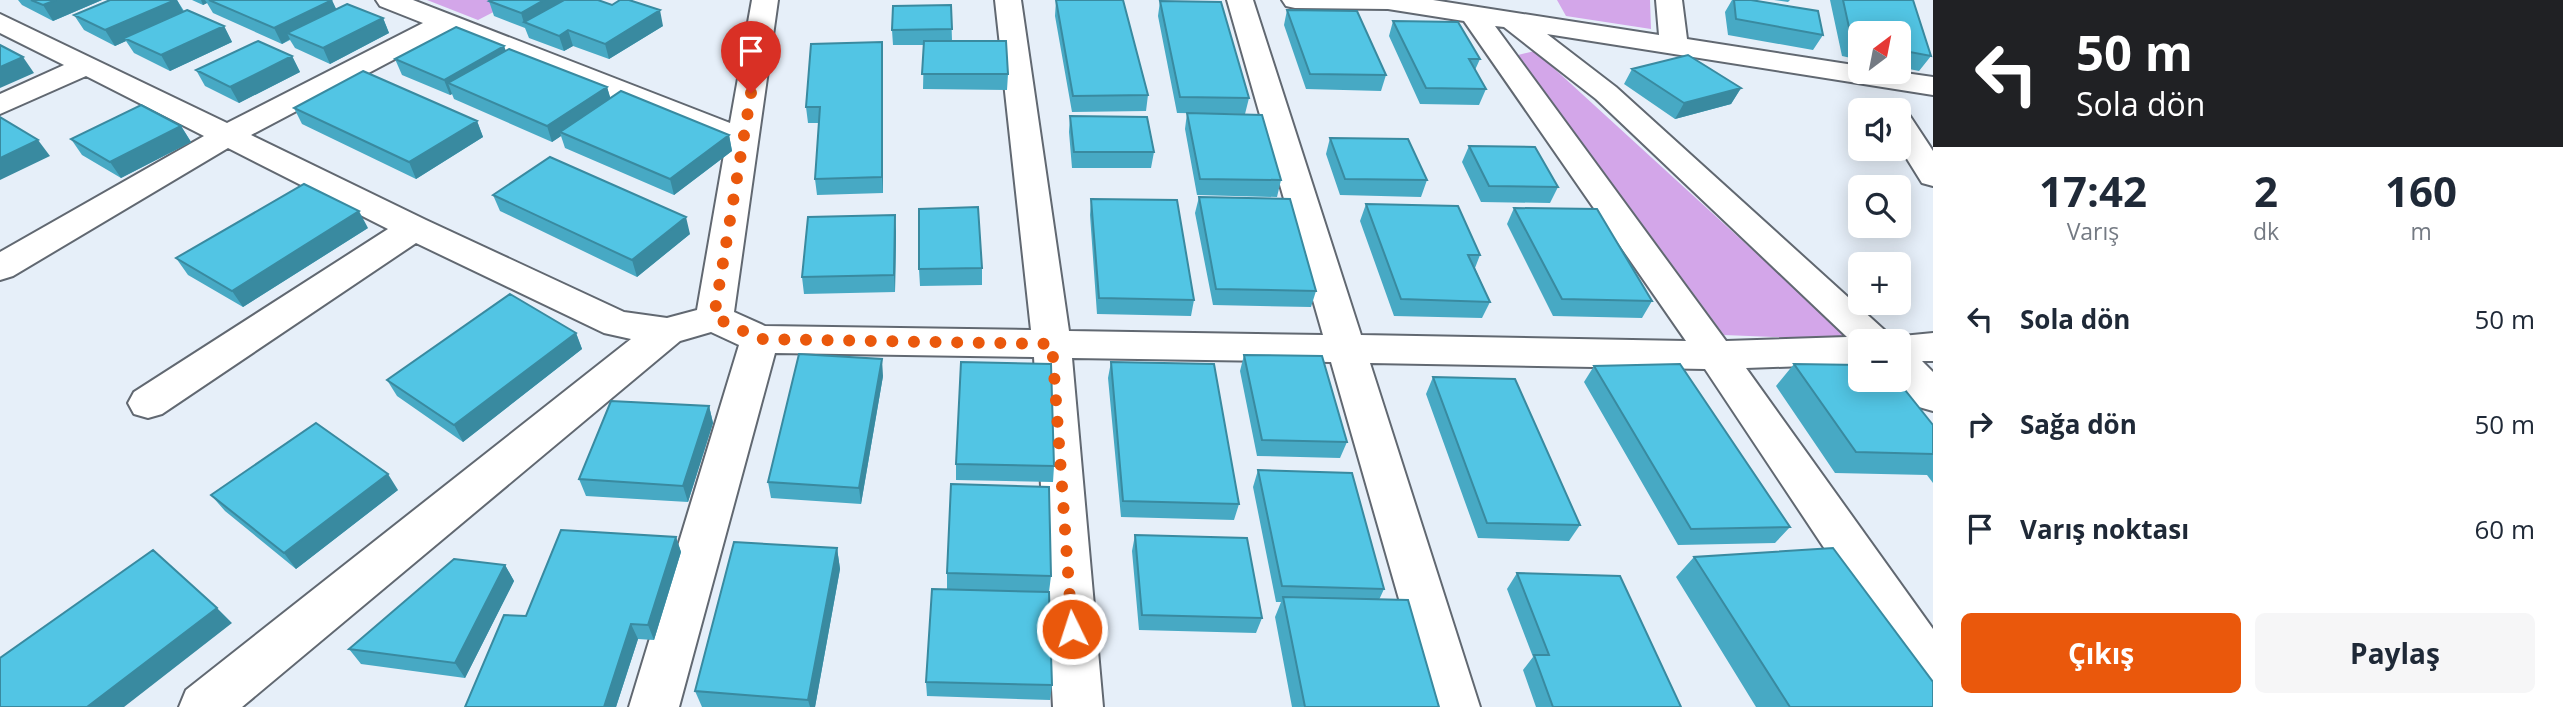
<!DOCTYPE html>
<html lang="tr">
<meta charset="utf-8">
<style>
body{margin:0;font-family:"Open Sans",sans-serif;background:#f6f6f7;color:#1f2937;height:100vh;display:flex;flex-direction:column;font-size:26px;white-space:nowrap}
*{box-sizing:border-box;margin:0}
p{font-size:23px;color:#747a83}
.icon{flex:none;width:38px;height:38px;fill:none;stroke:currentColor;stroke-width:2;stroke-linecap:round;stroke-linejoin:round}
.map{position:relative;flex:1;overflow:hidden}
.side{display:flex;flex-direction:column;background:#fff;width:630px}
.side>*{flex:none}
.banner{background:#202124;color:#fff;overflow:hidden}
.needle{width:46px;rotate:32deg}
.buttons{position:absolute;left:1848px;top:21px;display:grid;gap:14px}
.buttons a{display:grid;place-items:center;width:63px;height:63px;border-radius:10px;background:#fff;box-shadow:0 4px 18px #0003;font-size:35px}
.pin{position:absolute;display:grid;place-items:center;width:60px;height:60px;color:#fff;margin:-72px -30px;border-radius:50% 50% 50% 0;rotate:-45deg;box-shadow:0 0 7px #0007}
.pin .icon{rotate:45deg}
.me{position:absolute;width:77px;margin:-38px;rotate:356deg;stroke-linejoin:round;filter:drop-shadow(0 0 5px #0008)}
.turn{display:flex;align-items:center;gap:24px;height:147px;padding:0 28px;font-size:32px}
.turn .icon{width:91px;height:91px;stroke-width:2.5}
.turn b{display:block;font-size:49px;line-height:60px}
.eta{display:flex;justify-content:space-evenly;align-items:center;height:119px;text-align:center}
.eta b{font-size:42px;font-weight:700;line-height:49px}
.cta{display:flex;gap:14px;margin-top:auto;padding:14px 28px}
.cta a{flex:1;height:80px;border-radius:10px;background:#ea580c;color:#fff;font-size:28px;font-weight:700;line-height:80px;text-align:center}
.cta a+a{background:#f6f6f7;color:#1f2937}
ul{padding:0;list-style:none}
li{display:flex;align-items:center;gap:21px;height:105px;padding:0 28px}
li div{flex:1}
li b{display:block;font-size:26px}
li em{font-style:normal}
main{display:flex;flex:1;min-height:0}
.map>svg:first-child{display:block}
.green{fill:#d3a6e9}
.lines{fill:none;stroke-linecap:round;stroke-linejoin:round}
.minor-casing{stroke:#616871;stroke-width:4}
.minor{fill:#fff;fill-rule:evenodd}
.wall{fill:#47a9c4}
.shaded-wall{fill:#398aa0}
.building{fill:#52c5e4;stroke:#398aa0;stroke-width:2}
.route{stroke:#ea580c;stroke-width:12;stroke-dasharray:0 21.6}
</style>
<main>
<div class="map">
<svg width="1933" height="707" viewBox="0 0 1933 707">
<rect width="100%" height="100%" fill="#e6eff9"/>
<path class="green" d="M427,0H517L478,20Z
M1557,0H1650L1651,29L1566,16Z
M1535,51L1851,340L1724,335L1518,55Z"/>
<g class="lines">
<defs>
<path id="minor" d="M376,0H413L730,123L752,0H778L734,312L765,326L1031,330L995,0H1021L1069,331L1323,335L1227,0H1253L1361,335L1686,341L1464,21L1388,9L1295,8L1286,6L1282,0H1433L1659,35L1656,0H1682L1687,39L1860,66V72H1898L1933,77V95L1547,34L1616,87L1892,337L1933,333V361H1922L1933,372V411L1919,407L1892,380H1899V341H1860V364L1746,368L1933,629V693L1916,686L1705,369L1370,363L1480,707H1430L1331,362L1072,358L1103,707H1053L1034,357L775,353L679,707H629L739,345L711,332L680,341L242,707H179L186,690L631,339L604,333L416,243L162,414L148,418L134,414L128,403L134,392L388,229L228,148L13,276L0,280V252L204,136L86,76L0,114V94L64,65L0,33V14L227,123L423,23L380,6ZM1495,26L1504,27L1596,99L1847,337L1726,341ZM446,32L726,143L697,310L667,318L624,312L426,220L251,135Z
M1899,113L1910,116L1933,151V186L1922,183L1899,146Z"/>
</defs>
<use href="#minor" class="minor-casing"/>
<use href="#minor" class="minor"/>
</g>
<path class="wall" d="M18,0H102L53,21L22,5Z
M110,0H177L184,11L224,26L232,42L170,71L134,53L126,41L115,46L84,30L74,15Z
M192,0H331L336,9L383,18L389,33L330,64L295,48L290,40L282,44L213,13L207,3L203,5Z
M1056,0L1148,95L1146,111L1072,112L1055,16Z
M1732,0H1751L1823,35L1813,50L1728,35L1725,12Z
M1774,0H1790L1788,2Z
M1830,0H1913L1931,56L1919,71L1899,67V33H1860V60L1842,56Z
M489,1L663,26L609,59L573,46L564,51L529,38L525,28L494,16Z
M1160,1L1249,98L1245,114L1177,113L1158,16Z
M951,5L952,41L1008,74L1007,90L923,89L924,45H893L892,30Z
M1287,10L1386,75L1381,91L1306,89L1284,25Z
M1393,21L1480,59L1475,70L1486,89L1479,105L1420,104L1389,36Z
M882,42L883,57V193L817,195L815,179L819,123H808L806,107Z
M504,46L506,51L607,87L610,98L729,135L732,151L674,195L565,148L561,136L552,142L454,99L452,94L450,95L402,75L395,59Z
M292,56L300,72L239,103L205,86L196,70Z
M1632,69L1741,88L1731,104L1675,119L1624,84Z
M294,108L477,121L483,137L416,179L302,124Z
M1187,113L1281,180L1277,197L1197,195L1185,129Z
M1070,116L1154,152L1151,168H1072L1069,132Z
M181,126L191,142L121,178L82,155L71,139Z
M1330,138L1427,180L1421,197L1340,195L1326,154Z
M1469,146L1558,187L1550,203L1481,202L1462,162Z
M493,195L690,234L637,277L500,211Z
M1199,197L1316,291L1311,307L1213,305L1195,213Z
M1091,199L1194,300L1191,316L1097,314L1090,215Z
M1366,204L1480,255L1475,268L1490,302L1482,318L1394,316L1360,221Z
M1514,208L1652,301L1642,318L1553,316L1507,224Z
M368,228L243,307L188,275L176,258Z
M896,231L895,292L804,294L802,277Z
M982,268V285L920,286L919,269Z
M576,333L582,349L463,442L397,396L387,380Z
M1244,355L1347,442L1340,458L1257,456L1240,371Z
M1111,362L1239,504L1234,520L1121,517L1108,378Z
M1794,364L1933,425V483L1927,475L1835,473L1776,386Z
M1594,366L1790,527L1775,543L1678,545L1584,382Z
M883,376L861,504L771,498L768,482Z
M1433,377L1580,525L1569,541L1478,538L1426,394Z
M709,406L713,423L688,502L586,496L579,479Z
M956,464L1054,466L1053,482L956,480Z
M1258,470L1384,589L1379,600L1439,707H1292L1275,617L1281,602H1276L1253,487Z
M398,490L296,569L225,511L211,495Z
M1135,535L1262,618L1256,633L1139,630L1132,551Z
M676,537L681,552L654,640L638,639L616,707H465L526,616Z
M837,548L840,569L815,707H702L695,691Z
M1694,557L1933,707H1756L1676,577Z
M505,565L514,581L465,678L361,664L349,649Z
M947,573L1051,576L1049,592L1052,685L1050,700L927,696L926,682L947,588Z
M1517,573L1681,707H1536L1523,670L1533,657L1507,589Z"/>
<path class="shaded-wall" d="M56,0H102L53,21L43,5Z
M175,0H177L185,15L124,38L126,41L115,46L105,30Z
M201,0H205L207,3L203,5Z
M332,0L339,15L287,33L290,39L282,44L274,28Z
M544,0H576L524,23L521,13Z
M660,10L663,26L609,59L605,44Z
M383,18L389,33L330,64L323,48Z
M224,26L232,42L170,71L161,55Z
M568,30L573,46L564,51L559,36Z
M882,42L883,57V193L882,177Z
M504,46L509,61L448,83L452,94L450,95L444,80Z
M292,56L300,72L239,103L230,87Z
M23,57L34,73L0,88V67Z
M607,87L612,103L560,132L561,136L552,142L547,126Z
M1741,88L1731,104L1675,119L1684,103Z
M477,121L483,137L416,179L409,162Z
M181,126L191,142L121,178L110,162Z
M729,135L732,151L674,195L670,179Z
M38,140L50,156L0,180V158Z
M359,211L368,228L243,307L232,291Z
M895,215L896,231L895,292L894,275Z
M686,217L690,234L637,277L632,260Z
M576,333L582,349L463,442L454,425Z
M882,359L883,376L861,504L859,488Z
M709,406L713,423L688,502L683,486Z
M388,474L398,490L296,569L284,553Z
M676,537L681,552L654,640L648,625Z
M837,548L840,569L815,707H810L808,700Z
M505,565L514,581L465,678L455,663Z
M217,608L232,623L124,707H87Z
M631,624L638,639L616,707H604Z"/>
<path class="building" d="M31,0H56L43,5Z
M110,0H175L105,30L74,15Z
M209,0H332L274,28Z
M491,0H544L521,13L489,1Z
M564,0H598L612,5L620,0H629L660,10L605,44L568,30L559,36L524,22Z
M1056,0H1123L1148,95L1073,96Z
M1734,0H1751L1818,11L1823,35L1736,19Z
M1843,0H1913L1931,56L1899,50V33H1860V43L1852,41Z
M1160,1L1221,2L1249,98L1180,97Z
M347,4L383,18L323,48L287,33Z
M951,5L952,29L892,30L893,6Z
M187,10L224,26L161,55L124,38Z
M1287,10L1357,11L1386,75L1310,74Z
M1393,21L1458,22L1480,59H1469L1486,89L1426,88Z
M456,27L504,46L444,80L395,59Z
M258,41L292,56L230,87L196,70Z
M924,41H1006L1008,74H922Z
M882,42V177L815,179L820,107H806L811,44Z
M0,45L23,57L0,67Z
M509,49L607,87L547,126L448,83Z
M1688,55L1741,88L1684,103L1632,69Z
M363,71L477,121L409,162L294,108Z
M621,91L729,135L670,179L560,132Z
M141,105L181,126L110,162L71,139Z
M1187,113L1262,115L1281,180L1200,179Z
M1070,116L1147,117L1154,152H1074Z
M0,117L38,140L0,158Z
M1330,138L1408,139L1427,180L1345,179Z
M1469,146L1535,147L1558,187L1489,186Z
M550,157L686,217L632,260L493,195Z
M304,184L359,211L232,291L176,258Z
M1199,197L1290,199L1316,291L1216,289Z
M1091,199L1177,200L1194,300L1099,298Z
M1366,204L1458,206L1480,255H1468L1490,302L1401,299Z
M978,207L982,268L919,269V209Z
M1514,208L1597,209L1652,301L1562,299Z
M895,215L894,275L802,277L808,217Z
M510,294L576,333L454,425L387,380Z
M799,354L882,359L859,488L768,482Z
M1244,355L1322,356L1347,442L1262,440Z
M961,362L1051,364L1054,466L956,464Z
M1111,362L1214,364L1239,504L1123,501Z
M1680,364L1790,527L1691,529L1594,366Z
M1794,364L1860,365V380H1897L1933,425V454L1856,452Z
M1433,377L1515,379L1580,525L1487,523Z
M611,401L709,406L683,486L579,479Z
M316,423L388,474L284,553L211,495Z
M1258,470L1352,473L1384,589L1282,586Z
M951,484L1049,487L1051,576L947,573Z
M561,530L676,537L648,625L631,624L604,707H465L504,615L526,616Z
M1135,535L1247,538L1262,618L1142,615Z
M734,542L837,548L808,700L695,691Z
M1833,548L1933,682V707H1790L1694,557Z
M153,550L217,608L87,707H0V658Z
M454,559L505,565L455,663L349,649Z
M1517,573L1620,576L1681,707H1553L1534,655H1549Z
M932,589L1049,592L1052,685L926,682Z
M1283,597L1408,600L1439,707H1305Z"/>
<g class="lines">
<path class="route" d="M751,93L714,317L760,339L1052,344L1072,629"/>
</g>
</svg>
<div class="buttons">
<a><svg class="needle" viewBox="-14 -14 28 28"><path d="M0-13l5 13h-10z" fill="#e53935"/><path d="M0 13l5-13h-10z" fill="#747a83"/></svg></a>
<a><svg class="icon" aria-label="sound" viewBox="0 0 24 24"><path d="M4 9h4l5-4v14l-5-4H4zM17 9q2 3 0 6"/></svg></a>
<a><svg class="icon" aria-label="search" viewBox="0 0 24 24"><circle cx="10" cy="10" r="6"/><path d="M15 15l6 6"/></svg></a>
<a>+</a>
<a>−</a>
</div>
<div class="pin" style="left:751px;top:93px;background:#d93025"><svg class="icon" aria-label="arrive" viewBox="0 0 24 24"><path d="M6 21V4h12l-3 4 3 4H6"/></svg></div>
<svg class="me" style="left:1072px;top:629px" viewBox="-20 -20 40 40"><circle r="17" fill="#ea580c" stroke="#fff" stroke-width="3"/><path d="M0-11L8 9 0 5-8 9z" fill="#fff"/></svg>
</div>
<section class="side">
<div class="banner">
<div class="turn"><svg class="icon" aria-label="left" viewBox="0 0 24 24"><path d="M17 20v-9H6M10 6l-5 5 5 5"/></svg><div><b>50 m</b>Sola dön</div></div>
</div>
<div class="eta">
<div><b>17:42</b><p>Varış</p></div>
<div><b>2</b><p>dk</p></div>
<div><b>160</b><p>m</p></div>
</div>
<ul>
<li><svg class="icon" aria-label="left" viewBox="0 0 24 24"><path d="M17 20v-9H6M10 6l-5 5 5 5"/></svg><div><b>Sola dön</b></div><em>50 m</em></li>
<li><svg class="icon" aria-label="right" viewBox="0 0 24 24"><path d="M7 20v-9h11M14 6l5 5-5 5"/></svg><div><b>Sağa dön</b></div><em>50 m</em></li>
<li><svg class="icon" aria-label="arrive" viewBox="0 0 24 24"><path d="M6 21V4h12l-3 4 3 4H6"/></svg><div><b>Varış noktası</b></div><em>60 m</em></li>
</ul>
<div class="cta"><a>Çıkış</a><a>Paylaş</a></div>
</section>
</main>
